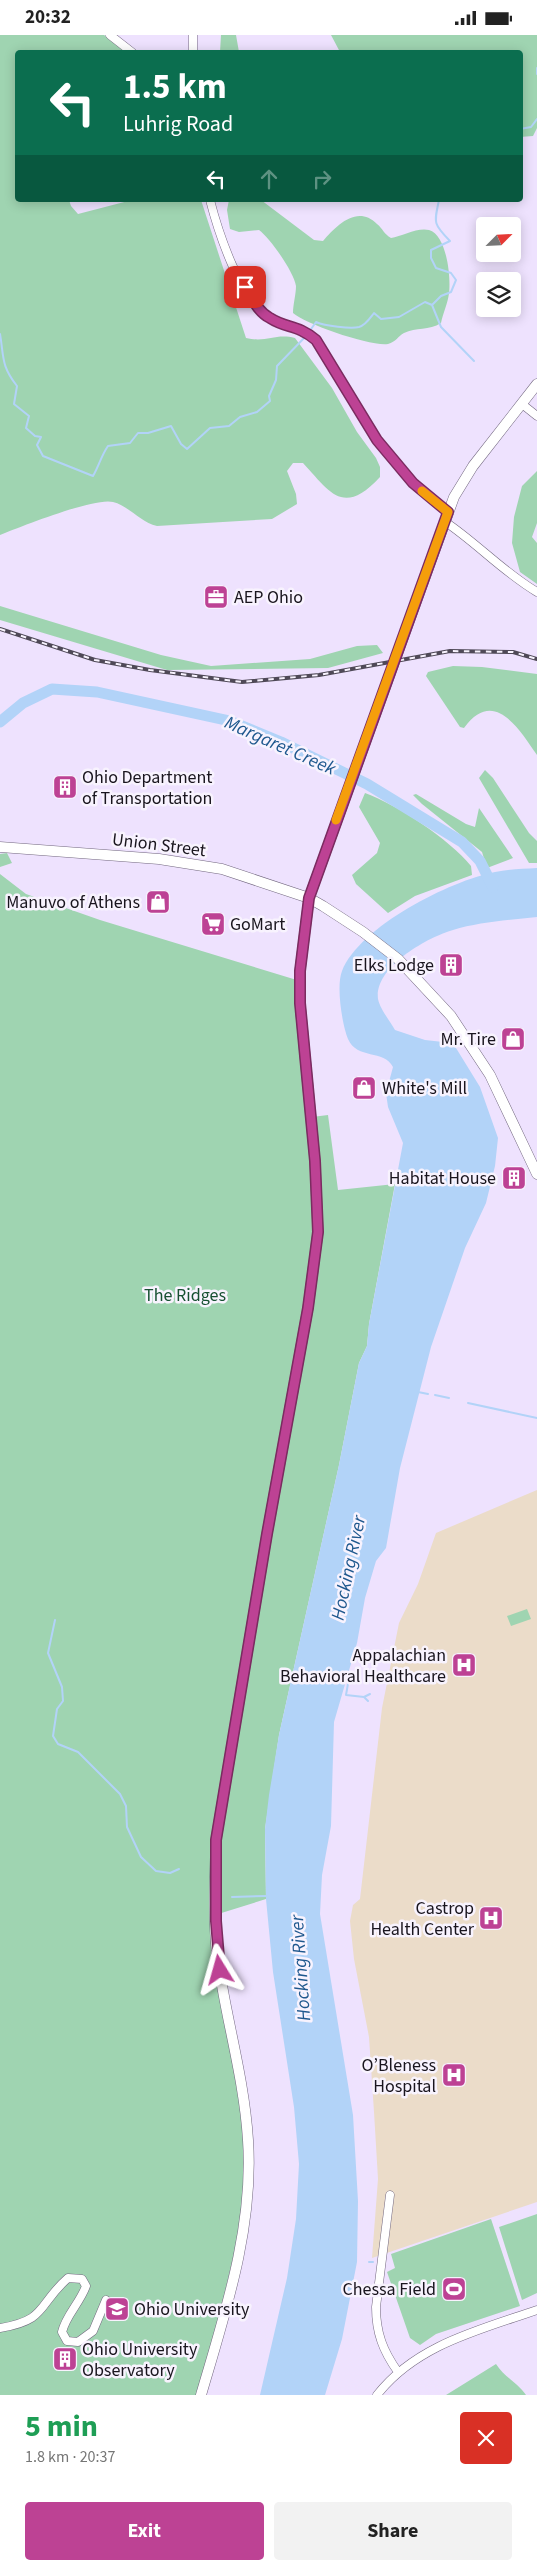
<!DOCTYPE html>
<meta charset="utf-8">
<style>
body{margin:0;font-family:"Source Sans 3",sans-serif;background:#f2f2f2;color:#222;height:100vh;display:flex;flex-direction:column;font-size:19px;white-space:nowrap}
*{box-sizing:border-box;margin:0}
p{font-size:16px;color:#767676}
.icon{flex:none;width:28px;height:28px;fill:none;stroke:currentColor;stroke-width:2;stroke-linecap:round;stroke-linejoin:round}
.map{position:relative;height:2360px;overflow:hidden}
.sheet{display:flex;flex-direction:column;background:#fff;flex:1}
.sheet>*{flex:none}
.top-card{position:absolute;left:15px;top:15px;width:508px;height:152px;border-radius:5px;box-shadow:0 2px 12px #0003;background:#0b6e4f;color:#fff;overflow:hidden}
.needle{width:32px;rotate:66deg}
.buttons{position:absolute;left:476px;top:182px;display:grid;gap:10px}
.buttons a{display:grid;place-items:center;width:45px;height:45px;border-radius:5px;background:#fff;box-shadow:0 2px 12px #0003;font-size:25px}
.pin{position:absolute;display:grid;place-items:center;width:42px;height:42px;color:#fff;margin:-21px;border-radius:10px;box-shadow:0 2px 8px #0006}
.me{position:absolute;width:55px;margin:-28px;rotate:352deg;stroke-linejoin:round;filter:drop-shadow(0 0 4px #0008)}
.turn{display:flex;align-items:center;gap:18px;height:105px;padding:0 25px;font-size:22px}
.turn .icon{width:65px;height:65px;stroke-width:2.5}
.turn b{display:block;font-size:35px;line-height:42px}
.lanes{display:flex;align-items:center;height:48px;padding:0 25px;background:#0003;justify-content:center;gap:25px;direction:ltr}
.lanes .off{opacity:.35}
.round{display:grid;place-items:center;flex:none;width:52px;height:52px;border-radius:5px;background:#f2f2f2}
.headline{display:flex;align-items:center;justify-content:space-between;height:85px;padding:0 25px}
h1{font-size:30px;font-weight:700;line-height:38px;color:#1e9e55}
.primary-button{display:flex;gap:10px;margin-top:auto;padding:10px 25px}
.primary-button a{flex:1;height:58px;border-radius:5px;background:#bd4294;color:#fff;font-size:20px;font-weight:700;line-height:58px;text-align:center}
.primary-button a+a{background:#f2f2f2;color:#222}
.status{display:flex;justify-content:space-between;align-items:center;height:35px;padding:0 25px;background:#fff;direction:ltr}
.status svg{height:14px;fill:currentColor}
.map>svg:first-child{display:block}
.medical{fill:#ebdcc9}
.green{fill:#9fd4b1}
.water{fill:#b2d3f8}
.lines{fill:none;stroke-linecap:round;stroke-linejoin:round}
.stream{stroke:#b2d3f8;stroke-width:2}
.river{stroke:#b2d3f8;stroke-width:11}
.minor-casing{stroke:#72677f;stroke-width:9}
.major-casing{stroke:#72677f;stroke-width:11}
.minor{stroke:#fff;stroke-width:8}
.major{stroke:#fff;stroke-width:10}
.rail-casing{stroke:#4f4957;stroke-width:4}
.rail{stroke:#f8f3fe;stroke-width:2;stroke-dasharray:5.5;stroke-linecap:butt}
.route-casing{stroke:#7b2b60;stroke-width:12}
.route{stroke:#bd4294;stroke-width:9}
.slow{stroke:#f59e0b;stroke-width:9}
.labels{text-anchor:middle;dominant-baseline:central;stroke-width:5;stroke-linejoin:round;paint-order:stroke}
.poi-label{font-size:18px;fill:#19151e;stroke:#f8f3fe;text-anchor:end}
.street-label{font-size:18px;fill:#19151e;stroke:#f8f3fe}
.park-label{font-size:18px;fill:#165031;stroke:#f8f3fe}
.water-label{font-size:19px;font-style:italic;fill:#1f588e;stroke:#f8f3fe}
</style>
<div class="status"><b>20:32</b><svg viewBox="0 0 49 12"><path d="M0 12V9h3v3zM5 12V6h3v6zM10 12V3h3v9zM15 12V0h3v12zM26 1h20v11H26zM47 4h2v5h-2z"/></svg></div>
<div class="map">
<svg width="537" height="2360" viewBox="0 0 537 2360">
<rect width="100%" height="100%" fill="#eee2fe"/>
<path class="medical" d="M537,1455V2167L372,2223L378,2144L374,2077L369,2002L354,1924L350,1886L353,1870L360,1864L382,1673L399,1588L418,1549L436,1498Z"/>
<path class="green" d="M0,0H104L128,17L18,18V165H69L71,171L78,179L132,165H201L246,303C267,308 275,298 295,303L332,353L357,397L376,423L380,432V442C343,482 330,457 303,428H293L287,436L296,459L297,469L272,484L157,491C140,487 129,471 113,467C95,462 20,492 0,500Z
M221,0H236L239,17H220Z
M331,0H537V93L533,101L520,102V18L340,17Z
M229,165H261L314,205L323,206C336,191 357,169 377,189C383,194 384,199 391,203C402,201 418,192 429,195C447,200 451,243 449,258C448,268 443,278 441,288C429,296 416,292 404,298C398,301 396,307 388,309C372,312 305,289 293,278C293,270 296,259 296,251C294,237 270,203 259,195L239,197L230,194L227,175Z
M537,436V488L532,502L537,508V549L520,537L512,508L514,482L522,451Z
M0,571L161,620L211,631L310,624L357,611L377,610L383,618L328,633L167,635L0,585Z
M453,631L482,632L537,639V720C519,694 494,652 464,693L460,692L426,641L428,637Z
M485,735L493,743L529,798L537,806V828H529L479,743Z
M365,758C398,770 449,804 471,831L472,840L415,861L388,878L356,849L352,840L377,818L380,808L359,772Z
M416,759L466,789L475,792L479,773L513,823L487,833L482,817L422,769L413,760Z
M7,818L12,828L0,832V819Z
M0,839L26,859L100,885L300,946L312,1082L328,1080L338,1155L395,1149L369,1289L367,1311L359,1328L339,1430L279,1700L265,1794L266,1864L215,1880L237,2017L247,2163L201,2360H0Z
M527,1574L531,1584L511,1591L507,1581Z
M537,2179V2258L522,2265L499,2192Z
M491,2184L520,2271L436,2299L420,2310L410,2303L387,2237L395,2233L391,2219Z
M496,2329C504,2342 517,2347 526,2360H446Z"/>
<path class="water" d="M537,833V882C510,885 479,887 453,895C428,902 374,932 378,964C380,974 390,986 395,995L425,1005L443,1007L456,1013L480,1052L498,1103L495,1131L486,1168L465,1213L431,1312L400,1433L386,1513L376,1526L365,1563L357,1608L334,1687L331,1791L322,1840L320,1879L353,2080L358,2166L357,2227L342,2304L325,2360H260L287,2243L296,2184L299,2129L294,2072L273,1937L266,1864L265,1794L269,1760L279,1700L339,1430L359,1328L367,1311L369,1289L403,1108L388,1072L386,1058L393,1032C384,1014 357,1025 348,1004C342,989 336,951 342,936C360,891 450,846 495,837C509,834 523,834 537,833Z"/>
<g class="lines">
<path class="stream" d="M537,33V39
M520,94L531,92L537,84
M432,270L441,292L474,326
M309,297L316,287C325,291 351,294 359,292C366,290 370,283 374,278L381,284L399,282L425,267L432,270L441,261L451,257L456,245L451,238L436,233L431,223V215L450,206C433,189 434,188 439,165
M0,299C4,322 1,331 17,351L14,369L29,381L26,393L35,401L41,402L37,410L43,421L93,441C99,431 101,421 108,411L130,408L138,398H148L171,391L181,409L187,414L210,393L229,391L240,382L257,377L270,366L269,361L276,345L277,331L306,301
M418,1357L428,1359
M435,1360L449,1363
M468,1368L537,1383
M55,1585L48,1618L62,1652L63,1666L57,1674L53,1701L58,1709L78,1717L120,1759L126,1771L127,1792L141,1822L156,1836L170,1838L179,1834
M345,1640L349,1643L346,1660L364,1662L368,1666
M364,1662L370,1659
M232,1862L267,1861
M369,2227H373"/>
<path class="river" d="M0,687L23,668L52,654L97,657L230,686L281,707L367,749L462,807L480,826L493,852"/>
<defs>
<path id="minor" d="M110,0L133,18
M193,18V0
M210,165C218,196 241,268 271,284C289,294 298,289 316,305L377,405L413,448L448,477
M522,369L537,381
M444,486C477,508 503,537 537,557
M390,2160L376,2272C376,2298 383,2316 398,2337
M0,2293C48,2285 37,2270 68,2243L82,2244L86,2251C80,2268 66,2280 62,2297L67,2306L78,2307L93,2296L106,2265
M377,2360C416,2310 479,2295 537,2275"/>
<path id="major" d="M0,812L159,824L222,834L309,863L323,871L363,897L398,924L451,981L490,1040L537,1139
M201,2360C225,2278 254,2192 248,2105C244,2041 225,1981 217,1919C213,1881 215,1843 216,1805L267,1499L308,1273L318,1197L315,1126L300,968V936L309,863L454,462L473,431L537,349"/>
</defs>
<use href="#minor" class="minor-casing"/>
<use href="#major" class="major-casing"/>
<use href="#minor" class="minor"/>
<use href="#major" class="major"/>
<defs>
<path id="rail" d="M0,594L95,625L150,635L242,647L319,640L450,616L513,617L537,624"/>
</defs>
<use href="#rail" class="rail-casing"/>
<use href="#rail" class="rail"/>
</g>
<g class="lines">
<defs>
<path id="route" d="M220,1935L216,1886V1805L267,1499L308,1273L318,1197L315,1126L300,968V936L309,863L448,477L413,448L377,405L316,305C297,289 287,294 270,283C258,277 252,263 245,252"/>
</defs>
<use href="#route" class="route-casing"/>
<use href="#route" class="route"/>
<path class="slow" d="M336,785L448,477L422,456"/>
</g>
<defs>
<symbol id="office-square" viewBox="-11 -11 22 22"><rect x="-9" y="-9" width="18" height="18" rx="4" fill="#bd4294" stroke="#f8f3fe"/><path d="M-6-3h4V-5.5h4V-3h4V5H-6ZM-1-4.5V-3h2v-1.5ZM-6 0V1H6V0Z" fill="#fff"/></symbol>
<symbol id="building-square" viewBox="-11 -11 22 22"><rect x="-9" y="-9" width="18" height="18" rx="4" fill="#bd4294" stroke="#f8f3fe"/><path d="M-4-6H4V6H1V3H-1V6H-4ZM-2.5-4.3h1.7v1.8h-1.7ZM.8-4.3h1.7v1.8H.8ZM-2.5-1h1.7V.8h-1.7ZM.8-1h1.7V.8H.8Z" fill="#fff"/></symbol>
<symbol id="shop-square" viewBox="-11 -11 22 22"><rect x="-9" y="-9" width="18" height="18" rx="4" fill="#bd4294" stroke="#f8f3fe"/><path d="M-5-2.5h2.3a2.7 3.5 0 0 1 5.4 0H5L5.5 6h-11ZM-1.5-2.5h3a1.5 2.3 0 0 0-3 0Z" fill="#fff"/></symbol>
<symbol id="supermarket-square" viewBox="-11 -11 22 22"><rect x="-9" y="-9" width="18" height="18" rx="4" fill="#bd4294" stroke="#f8f3fe"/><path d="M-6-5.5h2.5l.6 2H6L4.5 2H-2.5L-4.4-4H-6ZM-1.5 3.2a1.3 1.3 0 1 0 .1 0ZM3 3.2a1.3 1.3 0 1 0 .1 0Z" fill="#fff"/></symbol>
<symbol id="hospital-square" viewBox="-11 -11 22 22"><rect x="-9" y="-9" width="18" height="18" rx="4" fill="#bd4294" stroke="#f8f3fe"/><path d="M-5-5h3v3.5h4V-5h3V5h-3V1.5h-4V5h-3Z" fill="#fff"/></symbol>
<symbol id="stadium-square" viewBox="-11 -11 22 22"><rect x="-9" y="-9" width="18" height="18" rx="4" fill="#bd4294" stroke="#f8f3fe"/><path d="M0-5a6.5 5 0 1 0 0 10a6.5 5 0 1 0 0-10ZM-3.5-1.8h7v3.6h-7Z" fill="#fff"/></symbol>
<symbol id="university-square" viewBox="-11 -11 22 22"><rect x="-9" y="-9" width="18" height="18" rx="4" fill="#bd4294" stroke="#f8f3fe"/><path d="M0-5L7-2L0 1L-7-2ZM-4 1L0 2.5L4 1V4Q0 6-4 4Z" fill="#fff"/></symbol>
</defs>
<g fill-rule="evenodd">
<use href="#office-square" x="202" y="548" width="28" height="28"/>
<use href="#building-square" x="51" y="738" width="28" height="28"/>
<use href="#shop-square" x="144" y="853" width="28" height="28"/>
<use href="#supermarket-square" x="199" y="875" width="28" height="28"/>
<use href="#building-square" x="437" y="916" width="28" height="28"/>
<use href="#shop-square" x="499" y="990" width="28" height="28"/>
<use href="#shop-square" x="350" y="1039" width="28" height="28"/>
<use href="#building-square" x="500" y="1129" width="28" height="28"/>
<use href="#hospital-square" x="450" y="1616" width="28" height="28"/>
<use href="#hospital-square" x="477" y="1869" width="28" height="28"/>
<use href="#hospital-square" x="440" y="2026" width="28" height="28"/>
<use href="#stadium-square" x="440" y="2240" width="28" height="28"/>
<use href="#university-square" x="103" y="2260" width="28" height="28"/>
<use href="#building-square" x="51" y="2310" width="28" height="28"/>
</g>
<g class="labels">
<g class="poi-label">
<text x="234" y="562" text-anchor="start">AEP Ohio</text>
<text x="82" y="742" text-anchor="start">Ohio Department<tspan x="82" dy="21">of Transportation</tspan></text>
<text x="140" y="867">Manuvo of Athens</text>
<text x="230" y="889" text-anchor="start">GoMart</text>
<text x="434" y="930">Elks Lodge</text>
<text x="496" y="1004">Mr. Tire</text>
<text x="382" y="1053" text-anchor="start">White's Mill</text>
<text x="496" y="1143">Habitat House</text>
<text x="446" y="1620">Appalachian<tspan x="446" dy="21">Behavioral Healthcare</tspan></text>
<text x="474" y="1873">Castrop<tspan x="474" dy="21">Health Center</tspan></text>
<text x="436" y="2030">O’Bleness<tspan x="436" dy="21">Hospital</tspan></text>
<text x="436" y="2254">Chessa Field</text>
<text x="134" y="2274" text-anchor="start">Ohio University</text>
<text x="82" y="2314" text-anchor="start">Ohio University<tspan x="82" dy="21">Observatory</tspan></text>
</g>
<g class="street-label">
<text transform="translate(159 810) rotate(7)">Union Street</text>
</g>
<g class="park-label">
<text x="185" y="1260">The Ridges</text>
</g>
<g class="water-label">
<text transform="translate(280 711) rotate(24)">Margaret Creek</text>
<text transform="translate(349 1533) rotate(-78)">Hocking River</text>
<text transform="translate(301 1933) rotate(-94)">Hocking River</text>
</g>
</g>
</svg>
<div class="buttons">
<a><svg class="needle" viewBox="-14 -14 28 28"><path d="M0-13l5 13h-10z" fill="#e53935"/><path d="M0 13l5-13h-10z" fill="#767676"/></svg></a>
<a><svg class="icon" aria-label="layers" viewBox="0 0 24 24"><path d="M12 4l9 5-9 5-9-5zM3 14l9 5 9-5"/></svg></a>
</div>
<div class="pin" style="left:245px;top:252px;background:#d93025"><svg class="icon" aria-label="arrive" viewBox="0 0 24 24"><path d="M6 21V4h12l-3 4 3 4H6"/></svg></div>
<svg class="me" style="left:220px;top:1935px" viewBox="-20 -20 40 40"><path d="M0-17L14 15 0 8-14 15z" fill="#bd4294" stroke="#fff" stroke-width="4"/></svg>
<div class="top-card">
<div class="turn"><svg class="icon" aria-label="left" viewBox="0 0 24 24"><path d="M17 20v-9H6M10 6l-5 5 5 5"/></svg><div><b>1.5 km</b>Luhrig Road</div></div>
<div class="lanes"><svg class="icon" aria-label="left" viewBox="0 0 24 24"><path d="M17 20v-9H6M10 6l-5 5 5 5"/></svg><svg class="icon off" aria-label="ahead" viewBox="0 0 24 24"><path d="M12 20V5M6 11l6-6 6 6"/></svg><svg class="icon off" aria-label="right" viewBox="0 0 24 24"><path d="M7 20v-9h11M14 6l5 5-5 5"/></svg></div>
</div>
</div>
<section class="sheet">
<div class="headline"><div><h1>5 min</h1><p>1.8 km · 20:37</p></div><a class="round" style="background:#d93025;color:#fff"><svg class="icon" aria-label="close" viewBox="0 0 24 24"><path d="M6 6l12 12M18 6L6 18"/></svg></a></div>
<div class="primary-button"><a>Exit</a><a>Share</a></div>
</section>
